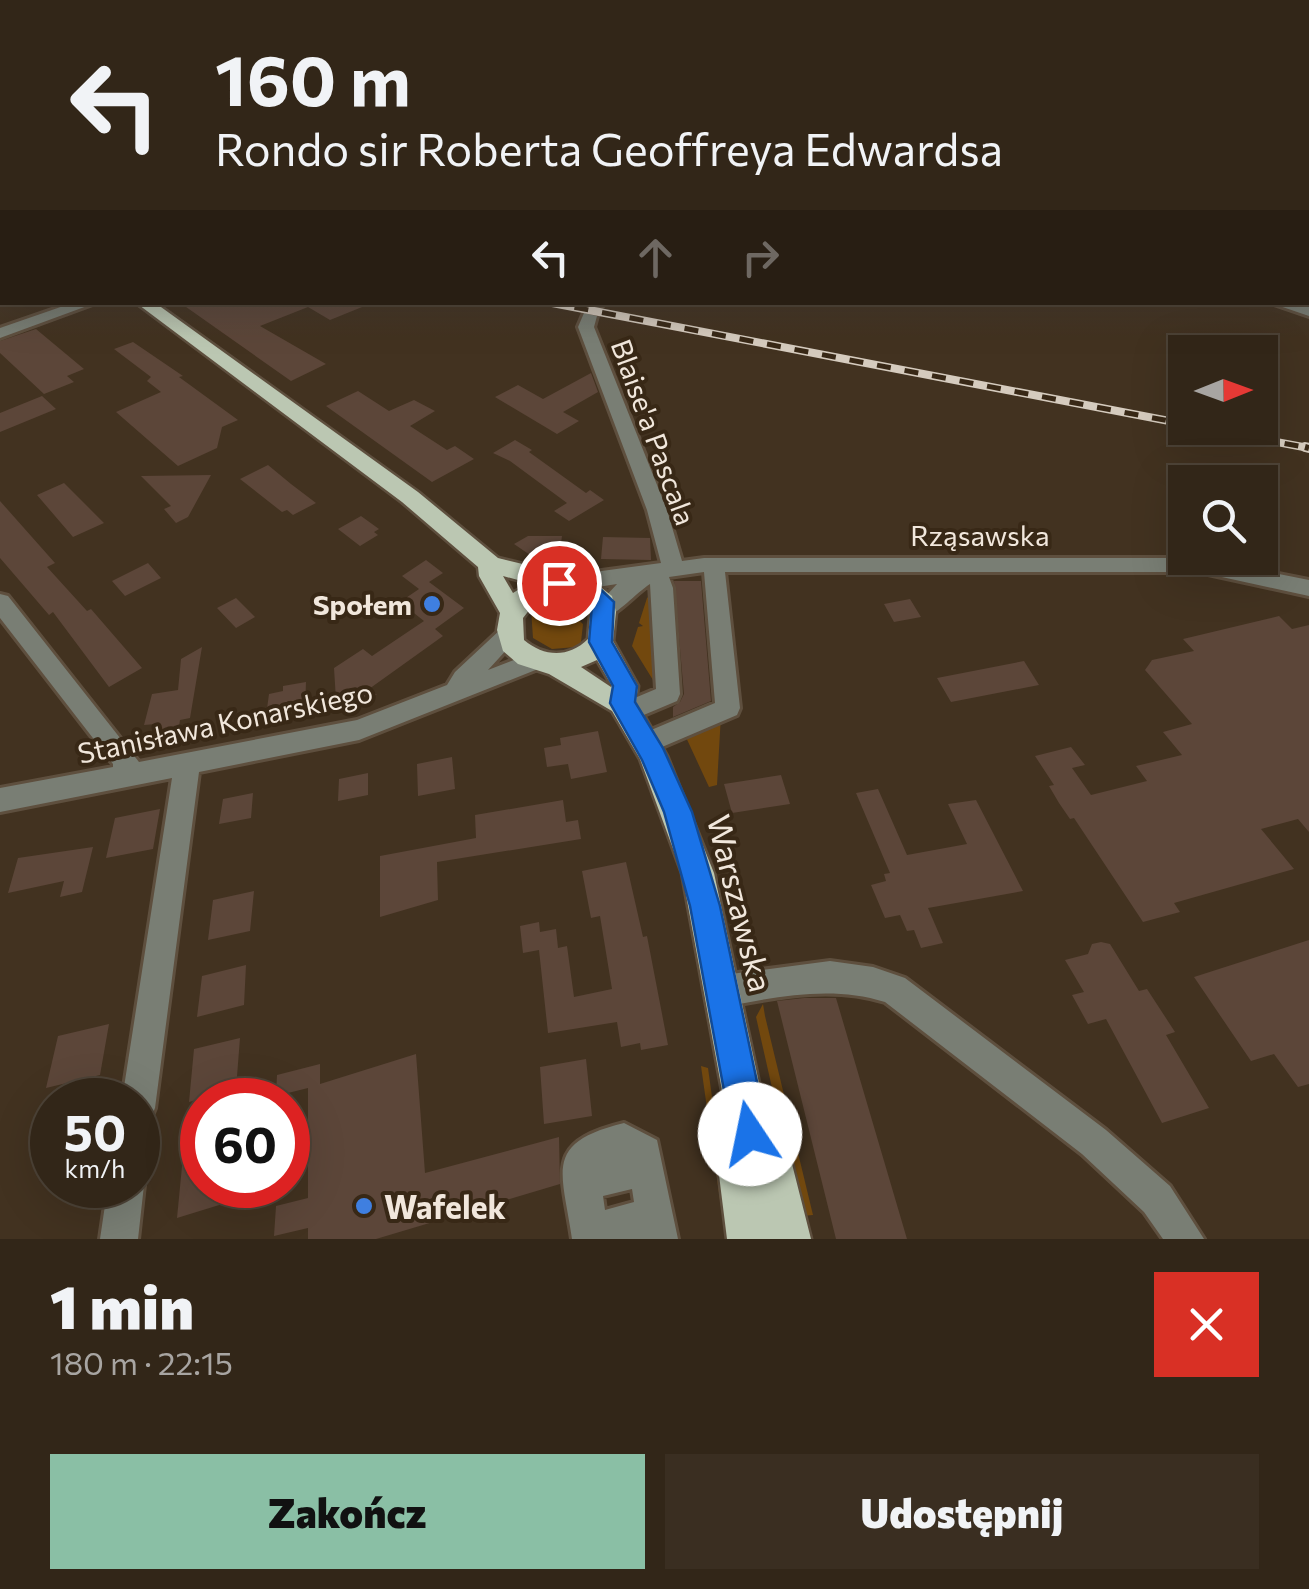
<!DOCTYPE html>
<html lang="pl">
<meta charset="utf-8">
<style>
body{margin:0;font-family:Commissioner,sans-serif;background:#3a2e21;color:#f1f3f6;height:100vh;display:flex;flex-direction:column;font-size:38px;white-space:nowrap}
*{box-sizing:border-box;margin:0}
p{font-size:32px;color:#a8a5a2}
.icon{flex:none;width:55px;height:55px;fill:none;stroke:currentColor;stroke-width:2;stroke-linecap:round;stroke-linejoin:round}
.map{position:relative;height:1239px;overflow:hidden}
.sheet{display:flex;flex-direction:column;background:#322618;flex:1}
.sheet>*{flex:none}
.banner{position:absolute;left:0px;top:0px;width:1310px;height:305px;box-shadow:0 10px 40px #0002,0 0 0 2px #4d4337;background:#322618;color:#f1f3f6;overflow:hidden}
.needle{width:65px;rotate:89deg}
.controls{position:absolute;left:1168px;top:335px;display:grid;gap:20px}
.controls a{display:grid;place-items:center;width:110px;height:110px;border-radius:0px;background:#322618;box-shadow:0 10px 40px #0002,0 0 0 2px #4d4337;font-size:50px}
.speed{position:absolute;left:30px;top:1078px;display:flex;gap:20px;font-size:50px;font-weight:700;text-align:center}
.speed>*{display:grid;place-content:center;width:130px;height:130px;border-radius:50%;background:#322618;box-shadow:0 10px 40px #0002,0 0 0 2px #4d4337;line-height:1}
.speed small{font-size:25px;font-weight:400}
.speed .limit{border:15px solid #d22;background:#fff;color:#111}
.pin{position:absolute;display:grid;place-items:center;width:85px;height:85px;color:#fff;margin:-42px;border:5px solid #fff;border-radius:50%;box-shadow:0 2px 10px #0007}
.me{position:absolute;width:110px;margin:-55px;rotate:349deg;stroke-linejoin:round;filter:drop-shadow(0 0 8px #0008)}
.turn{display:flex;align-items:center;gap:35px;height:210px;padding:0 50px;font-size:45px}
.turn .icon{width:130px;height:130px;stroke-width:2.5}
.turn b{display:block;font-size:70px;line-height:85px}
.lanes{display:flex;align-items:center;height:95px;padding:0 50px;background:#0003;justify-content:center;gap:50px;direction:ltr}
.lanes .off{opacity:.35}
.round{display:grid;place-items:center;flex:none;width:105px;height:105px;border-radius:0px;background:#3a2e21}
.overview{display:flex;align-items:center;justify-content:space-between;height:170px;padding:0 50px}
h1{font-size:60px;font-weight:800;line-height:75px}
.button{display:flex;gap:20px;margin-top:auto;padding:20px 50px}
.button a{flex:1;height:115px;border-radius:0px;background:#8abfa5;color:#111;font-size:40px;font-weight:800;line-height:115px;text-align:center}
.button a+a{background:#3a2e21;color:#f1f3f6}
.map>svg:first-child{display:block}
.green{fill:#72480e}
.building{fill:#5c4639}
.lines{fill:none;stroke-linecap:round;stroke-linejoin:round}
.minor-casing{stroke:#5e4f3e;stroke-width:6}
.major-casing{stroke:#5e4f3e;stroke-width:5}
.minor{fill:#797e74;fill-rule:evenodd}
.major{fill:#bbc7b2;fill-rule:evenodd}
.rail-far1-casing{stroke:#d5cbbe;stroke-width:8}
.rail-casing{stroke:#d5cbbe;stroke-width:10}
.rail-far1{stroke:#382816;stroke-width:5;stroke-dasharray:14;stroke-linecap:butt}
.rail{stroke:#382816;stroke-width:6;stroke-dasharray:18;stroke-linecap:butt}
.route{fill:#1a73e8;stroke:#114b97;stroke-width:2.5}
.shop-dot{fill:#3f7fe0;stroke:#382816;stroke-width:4}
.labels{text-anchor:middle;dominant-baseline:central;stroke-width:8;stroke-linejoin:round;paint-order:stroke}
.street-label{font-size:28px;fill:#f1e7dc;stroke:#382816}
.poi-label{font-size:28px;font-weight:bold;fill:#f1e7dc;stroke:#382816;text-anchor:end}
.near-street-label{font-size:32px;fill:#f1e7dc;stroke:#382816}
.near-poi-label{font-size:32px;font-weight:bold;fill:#f1e7dc;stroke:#382816;text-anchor:start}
</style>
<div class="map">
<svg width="1309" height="1239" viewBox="0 0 1309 1239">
<rect width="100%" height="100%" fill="#423220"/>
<path class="green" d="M659,588L661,693L632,646L638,627L643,626L639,623L647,598Z
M552,596L583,624L581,642L576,647L552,649L533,638L531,609L536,599Z
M721,715L717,785L709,787L684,733Z
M763,1004L765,1016L813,1215L801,1216L756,1017Z
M701,1066L708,1068L730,1227L724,1228Z"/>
<path class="building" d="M179,302H372V303L330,320L308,307L260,326L326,364L291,381Z
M36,329L84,369L67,376L74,382L44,394L0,353V341Z
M133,342L183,376L179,377L238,420L222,427L217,448L178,466L116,412L161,392L147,381L151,377L114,349Z
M591,373L598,392L563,412L579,421L557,434L495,397L518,385L543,399Z
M358,391L389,411L414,400L435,411L410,426L447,450L455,446L474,459L432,482L326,406Z
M42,396L56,409L0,432V413Z
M515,440L532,450L529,452L586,493L590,490L604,500L569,521L554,511L567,503L510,461L493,453Z
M268,465L291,484L316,503L293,515L287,510L282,512L240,479Z
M211,475L188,517L176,523L164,509L171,506L141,476Z
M64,483L104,523L73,537L37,495Z
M0,501L55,563L47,567L87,611L91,609L142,668L109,687L53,612L49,615L31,594L0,558Z
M361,516L379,529L374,532L378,535L360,546L338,529Z
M528,536H562L559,558L533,557L514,544Z
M603,537L650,538L651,560L601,559Z
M426,560L443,573L429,582L464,608L435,629L443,636L369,689L377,695L336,700L334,668L363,649L372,656L424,621L400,602L419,589L402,576Z
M148,563L161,578L125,596L112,581Z
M674,581H701L711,701L673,717V707L680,702L684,694Z
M236,598L255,617L236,628L217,608Z
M910,599L921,617L894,622L884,604Z
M1279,616L1292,629L1309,625V832L1298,819L1261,829L1294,869L1174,903L1180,912L1143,922L1074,818L1070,819L1059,803L1049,786L1054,785L1035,756L1071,747L1085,765L1072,768L1091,795L1147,781L1136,766L1182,755L1163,732L1192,724L1145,670L1152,660L1194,651L1183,639Z
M202,647L190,718L180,720L179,727L155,731L156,724L144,725L152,694L178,690L181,659Z
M1024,661L1039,685L951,702L937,678Z
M306,682L305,709L266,716L269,694L283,691V686Z
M598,731L607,772L571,779L568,764L547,767L544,748L561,745L560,738Z
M452,757L455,789L418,796L417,764Z
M368,773V795L338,801L339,779Z
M781,775L790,804L732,813L724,784Z
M878,789L907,855L967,844L948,804L976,800L1023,891L928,908L943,943L921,948L914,930L907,931L900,915L885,918L871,885L886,881L884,874L890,873L856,793Z
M253,793L251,818L219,824L223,799Z
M563,800L566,822L578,820L581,839L437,862L438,900L380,917V856L476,838L475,815Z
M160,809L153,849L106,858L115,818Z
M93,847L82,892L60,897L64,881L8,893L18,858Z
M626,862L643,937L647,936L668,1045L641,1050L640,1043L621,1047L617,1022L548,1033L539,950L523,953L520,926L539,922L540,932L556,929L558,948L567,946L574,997L612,989L600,916L591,918L582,871Z
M254,891L250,931L208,940L213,900Z
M1309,940V1084L1298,1087L1274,1054L1251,1061L1194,977Z
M1101,942L1110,944L1139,991L1147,989L1175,1032L1166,1035L1209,1108L1162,1123L1106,1019L1088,1024L1072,995L1084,992L1065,960L1088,954L1092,944Z
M246,965L244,1005L197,1017L202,976Z
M804,998H836L907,1239H836L777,1001Z
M109,1024L100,1075L46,1088L58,1036Z
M240,1038L236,1089L189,1102L194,1049Z
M416,1054L425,1173L559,1137L560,1184L376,1239H308V1228L274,1236L276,1206L308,1198V1088L276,1096L277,1075L320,1064V1084Z
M586,1059L592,1116L544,1124L540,1067Z
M202,1151V1185H242V1198L177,1218L183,1156Z"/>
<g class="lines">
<defs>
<path id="minor" d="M1308,243H1309V251H1308Z
M75,302H98L0,338V328Z
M608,302L600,307L593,303V302Z
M1268,302H1293L1309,307V316Z
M584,313L597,316L594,327L667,510L682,561L704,558H1199L1309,580V596L1199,572H725L740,708L737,715L655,750L646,754L637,750L633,743L637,736L715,703L704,572L669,577L673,588L680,694L677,701L627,722L618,719L615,712L618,705L656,689L650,584C636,593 618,614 604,618L593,610L617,584L572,591L561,583L572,575L661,563L647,510L578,327Z
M0,594L8,596L139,762L357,720L447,685L455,672L501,629H517L520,635L488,670L535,652L543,655L547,661L543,667L359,740L199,772L155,1108L150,1120L138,1125V1100H122L172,778L0,812V788L113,767V764L0,618Z
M830,961L873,967L905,978L1106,1130L1170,1186L1204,1239H1163L1144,1212L1082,1154L885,1002C831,985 777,997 723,1007L712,1002L707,991L712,980L723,975Z
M624,1123L657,1140L678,1239H572C562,1170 543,1143 624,1123ZM632,1189L634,1202L605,1210L603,1196Z
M138,1172L144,1185L138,1239H100L108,1185H138Z"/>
<path id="major" d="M0,196L2,197V206H0Z
M135,302H154L418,492L498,558L593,581L612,596L616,612L613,641L638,686L636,702L667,756L714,873L768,1125L792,1164L811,1239H727L718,1167L730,1134L682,873L640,759L612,711L549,674L518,664L503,651L497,630L500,613L479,576L478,567L402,502ZM503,576L529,583L513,593ZM564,591L577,594L591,605L588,639C569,658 544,657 524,640L523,618L538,599ZM597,660L612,686L611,687L581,667Z"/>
</defs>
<use href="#minor" class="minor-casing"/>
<use href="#major" class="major-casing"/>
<use href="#minor" class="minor"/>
<use href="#major" class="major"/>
<defs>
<path id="rail-far1" d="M547,302L1185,424
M1202,428L1309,448"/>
<path id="rail" d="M1305,447L1309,448"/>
</defs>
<use href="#rail-far1" class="rail-far1-casing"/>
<use href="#rail" class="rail-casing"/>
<use href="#rail-far1" class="rail-far1"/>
<use href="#rail" class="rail"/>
</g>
<linearGradient id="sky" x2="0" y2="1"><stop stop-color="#241c12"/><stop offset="0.49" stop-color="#544f4e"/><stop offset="1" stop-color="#544f4e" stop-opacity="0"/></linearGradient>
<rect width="1309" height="337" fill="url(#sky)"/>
<path class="route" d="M559,575L592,581L614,602L612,642L637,686L635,702L663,748L692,812L720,906L768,1134L762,1147L750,1152L737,1147L732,1134L690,906L664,812L642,760L610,703L613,686L589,642L592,605L578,593L551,588L548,583Z"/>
<g class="shop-dot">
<circle cx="432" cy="604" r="10"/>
<circle cx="364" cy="1206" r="10"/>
</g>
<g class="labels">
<g class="street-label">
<text transform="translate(654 432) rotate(70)">Blaise'a Pascala</text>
<text x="980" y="535">Rząsawska</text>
<text transform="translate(225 722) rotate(-12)">Stanisława Konarskiego</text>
</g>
<g class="poi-label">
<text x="412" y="604">Społem</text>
</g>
<g class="near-street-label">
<text transform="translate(741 903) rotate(76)">Warszawska</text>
</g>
<g class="near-poi-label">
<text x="384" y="1206">Wafelek</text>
</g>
</g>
</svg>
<div class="controls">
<a><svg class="needle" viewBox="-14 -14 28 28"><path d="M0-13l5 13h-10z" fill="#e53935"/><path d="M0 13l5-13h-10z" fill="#a8a5a2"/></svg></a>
<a><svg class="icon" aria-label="search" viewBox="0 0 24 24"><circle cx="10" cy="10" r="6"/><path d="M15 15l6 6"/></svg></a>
</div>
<div class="speed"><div>50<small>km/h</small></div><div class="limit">60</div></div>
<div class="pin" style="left:559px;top:583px;background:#d93025"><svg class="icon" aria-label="arrive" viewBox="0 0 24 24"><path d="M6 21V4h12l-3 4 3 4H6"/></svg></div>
<svg class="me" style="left:750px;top:1134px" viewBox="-20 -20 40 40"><circle r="19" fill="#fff"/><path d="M0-13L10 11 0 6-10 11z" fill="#1a73e8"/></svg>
<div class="banner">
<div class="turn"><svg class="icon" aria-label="left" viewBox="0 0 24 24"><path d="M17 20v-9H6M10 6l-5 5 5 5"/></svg><div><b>160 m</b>Rondo sir Roberta Geoffreya Edwardsa</div></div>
<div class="lanes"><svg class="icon" aria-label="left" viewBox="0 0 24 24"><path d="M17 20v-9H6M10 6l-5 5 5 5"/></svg><svg class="icon off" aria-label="ahead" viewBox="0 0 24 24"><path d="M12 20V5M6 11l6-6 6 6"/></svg><svg class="icon off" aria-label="right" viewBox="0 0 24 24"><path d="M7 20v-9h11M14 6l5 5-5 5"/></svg></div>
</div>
</div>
<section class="sheet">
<div class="overview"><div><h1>1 min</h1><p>180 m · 22:15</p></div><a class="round" style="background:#d93025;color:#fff"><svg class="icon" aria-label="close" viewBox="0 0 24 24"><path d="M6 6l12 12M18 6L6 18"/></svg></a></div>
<div class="button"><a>Zakończ</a><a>Udostępnij</a></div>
</section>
